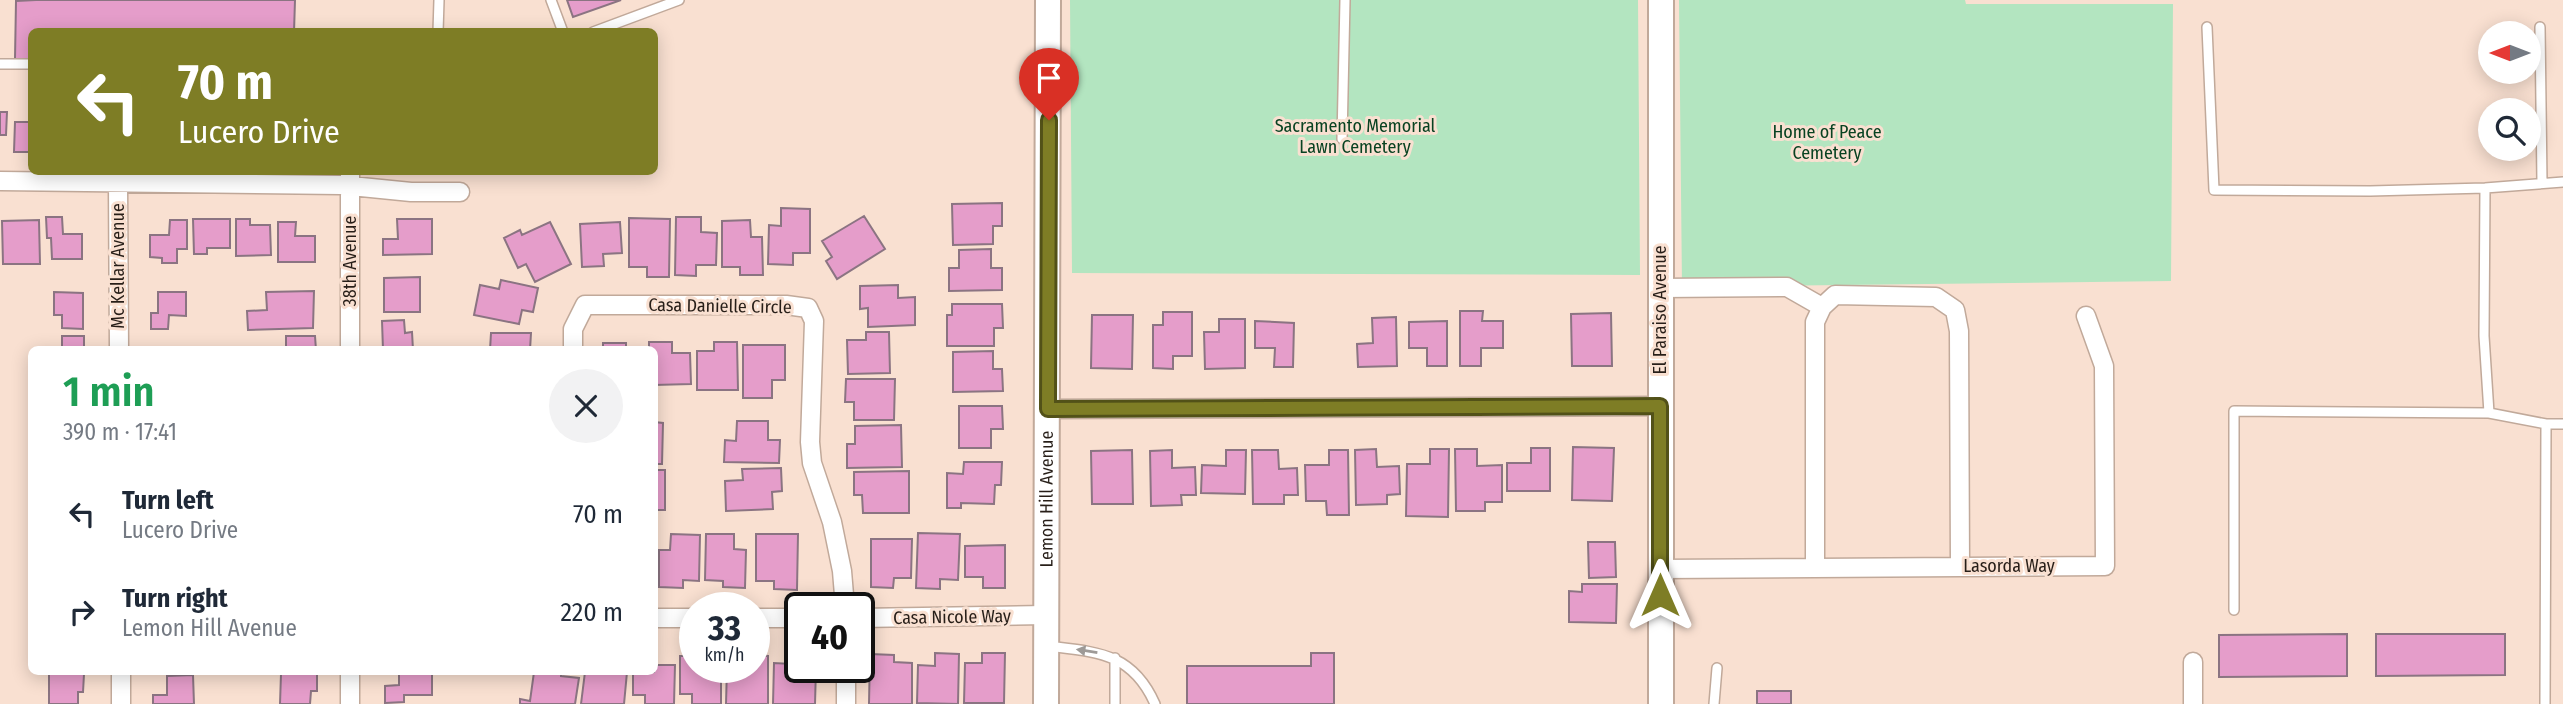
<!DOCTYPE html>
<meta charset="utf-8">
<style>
body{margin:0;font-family:"Fira Sans Condensed",sans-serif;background:#f2f2f3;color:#1f2937;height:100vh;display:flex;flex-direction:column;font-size:26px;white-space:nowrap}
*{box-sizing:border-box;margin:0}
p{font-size:23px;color:#747a83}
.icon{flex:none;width:38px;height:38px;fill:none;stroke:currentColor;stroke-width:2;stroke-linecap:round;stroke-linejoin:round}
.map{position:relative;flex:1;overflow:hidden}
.side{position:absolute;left:28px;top:346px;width:630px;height:329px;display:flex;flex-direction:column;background:#fff;border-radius:10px;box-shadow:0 4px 18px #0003}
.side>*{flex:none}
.guide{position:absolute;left:28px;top:28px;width:630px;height:147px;border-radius:10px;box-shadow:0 4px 18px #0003;background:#7e7d25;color:#fff;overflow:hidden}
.needle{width:46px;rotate:270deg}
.buttons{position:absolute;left:2478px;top:21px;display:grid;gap:14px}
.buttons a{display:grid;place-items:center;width:63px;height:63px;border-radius:50%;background:#fff;box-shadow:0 4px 18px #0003;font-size:35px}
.speed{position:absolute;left:679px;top:592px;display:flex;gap:14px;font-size:35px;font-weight:700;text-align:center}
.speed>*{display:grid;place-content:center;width:91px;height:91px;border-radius:50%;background:#fff;box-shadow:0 4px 18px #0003;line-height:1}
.speed small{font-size:18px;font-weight:400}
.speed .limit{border:4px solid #111;border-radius:10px;background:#fff;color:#111}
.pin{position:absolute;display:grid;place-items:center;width:60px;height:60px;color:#fff;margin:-72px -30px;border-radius:50% 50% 50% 0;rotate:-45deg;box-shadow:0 0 7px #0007}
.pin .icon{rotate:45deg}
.me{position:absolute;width:77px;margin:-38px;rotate:0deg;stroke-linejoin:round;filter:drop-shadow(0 0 5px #0008)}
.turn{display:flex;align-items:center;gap:24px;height:147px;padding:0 35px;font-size:32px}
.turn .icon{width:91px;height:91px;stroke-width:2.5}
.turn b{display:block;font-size:49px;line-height:60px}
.round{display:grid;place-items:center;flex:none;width:74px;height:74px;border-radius:37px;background:#f2f2f3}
.overview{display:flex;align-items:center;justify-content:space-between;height:119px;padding:0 35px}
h1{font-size:42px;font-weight:600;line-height:52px;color:#1e9e55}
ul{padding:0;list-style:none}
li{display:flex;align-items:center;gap:21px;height:98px;padding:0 35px}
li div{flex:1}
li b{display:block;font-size:26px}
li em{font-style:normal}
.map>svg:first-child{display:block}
.green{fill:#b3e5c0}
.building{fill:#e59dca;stroke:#8b7482;stroke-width:2}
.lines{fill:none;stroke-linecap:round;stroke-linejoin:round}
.lane-casing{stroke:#c1a99a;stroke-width:12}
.street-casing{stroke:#c1a99a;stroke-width:21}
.secondary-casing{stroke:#c1a99a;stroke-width:28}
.lane{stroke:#fff;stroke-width:9}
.street{stroke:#fff;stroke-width:18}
.secondary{stroke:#fff;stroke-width:24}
.oneway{fill:#9e9a97}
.route-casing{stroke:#525118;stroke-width:18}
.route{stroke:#7e7d25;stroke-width:12}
.labels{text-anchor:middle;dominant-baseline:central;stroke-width:6;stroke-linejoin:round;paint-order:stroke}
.park-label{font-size:18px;fill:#084221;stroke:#f9e0d1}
.street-label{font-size:18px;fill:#271e18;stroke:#f9e0d1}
</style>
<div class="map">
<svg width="2563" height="704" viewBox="0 0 2563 704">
<rect width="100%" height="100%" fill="#f9e0d1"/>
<path class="green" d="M1070,0H1638L1640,275L1072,273Z
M1679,0H1965L1966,4H2173L2171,281L1682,287Z"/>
<path class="building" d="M36,0H295L294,32H32V59H15L16,1Z
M567,0H621L573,17Z
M0,112H7L6,135H0Z
M15,122H32V152H14Z
M1002,203V226H993V244L953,245L952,204Z
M781,208L810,209V253H793V265L768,264L769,225L781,226Z
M864,216L885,249L837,279L826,261L832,257L822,241Z
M46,217H62L63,234H82V259H52L51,238H47Z
M676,217H701V232L717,233L716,265H696V276L675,275Z
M629,218L670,219L669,277H647V267H629Z
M193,219H230V248H207V254H194Z
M236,219H250V225H270L271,255L236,256Z
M397,219H432V254L383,255V239H398Z
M39,220L40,264H3L2,221Z
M170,220H187V249H177V263H162V258L150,257V235H169Z
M750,220L751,237H762L763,275H740V267H722V221Z
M278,222H296L295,236H315V262H278Z
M550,222L571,264L535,282L526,264L518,268L504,238L520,230L522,235Z
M620,222L622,253L603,254L604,266L582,267L580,224Z
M991,249V268H1002V290L949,291V268H959V250Z
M420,277V312H384V278Z
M501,280L538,288L533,312L522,310L519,324L474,315L480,285L499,289Z
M898,285V298L915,297V325L868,327V308L860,309V286Z
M314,291L313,328L248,330L247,311L267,310L266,292Z
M54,292L83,293V329L62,328V315H54Z
M158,292H186V316L169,315L168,329H151V313H158Z
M952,304H1002L1003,328H994V346H947V315H952Z
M1460,311H1483L1482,321H1503V348H1481V366H1460Z
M1163,312H1192V356H1173V369L1153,368V325H1163Z
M1611,313L1612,366H1572L1571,314Z
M1092,315H1133L1132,369L1091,368Z
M1396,317L1397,366L1358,367L1357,344L1373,343L1372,318Z
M1219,319H1245V368L1205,369L1204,332H1219Z
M404,320L405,333L412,332L413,350H383L382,321Z
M1255,321L1294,323L1293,367H1274L1275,348H1255Z
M1447,321V366H1427V348H1409V322Z
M866,332H889L890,373L848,374L847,340H866Z
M491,333H531L530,350H490Z
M62,336H84V350H53L62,349Z
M286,336H315L316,350H286Z
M649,342H672V353H690L691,384L654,385V350H649Z
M714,342H737L738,390H697V351H714Z
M603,343H626V350H644H603Z
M743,345H785V380H772V398H743Z
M993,351V369H1002L1003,391L953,392V352Z
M846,379H895L894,420H854V402H845Z
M959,406H1002L1003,429H991V448H959Z
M737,421H768V440H780L779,463L724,462L725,440L736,441Z
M654,422L663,423L662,464H654Z
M901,425L902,467L847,468V444H855V426Z
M1573,447L1614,448L1612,501L1572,500Z
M1531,448H1550V491H1507V463H1531Z
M1376,449L1377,467L1399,466L1400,494L1387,495V504L1356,505L1355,450Z
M1430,449H1449L1448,517L1406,516L1407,464H1430Z
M1455,449H1477V466L1502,465V502H1485V511H1456Z
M1132,450L1133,504H1092L1091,451Z
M1172,450V468L1195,467L1196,495H1181L1182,505L1151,506L1150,451Z
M1226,450H1246L1245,494L1201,493L1202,465L1226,466Z
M1252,450H1278L1279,469L1297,468L1298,495H1284V504H1253Z
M1329,450H1348L1349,515H1327L1326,501H1306L1305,465H1329Z
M964,462H1002L1001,485H995L994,504L961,503V508H947V473L963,474Z
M781,468L782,491L772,492L773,509L726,511L725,481L743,480L742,469Z
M654,470H665V510H654Z
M909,471V513H863L862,495H854V472Z
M918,533L960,534L958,580L940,579V589L916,588Z
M671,534L700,535L699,581L683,580V588L659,587V550H670Z
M706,534H734V549L746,550L745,588L723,587V581L705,580Z
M756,534H798L797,590L774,589V581H756Z
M871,539H912L911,578H894L893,588L871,587Z
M1588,542H1615L1616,577L1589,578Z
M1005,545V588H983V577H965V546Z
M1582,584H1617L1616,623L1569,622V591L1582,592Z
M2347,634V676L2219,677V635Z
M2376,634H2505V675L2376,676Z
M935,653L959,654L958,704L917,703L918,665L935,666Z
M982,653H1005L1004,703H964L965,663H982Z
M1311,653H1334V704H1187V666H1311Z
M870,654L894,655V662L912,663V704H869Z
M754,655L768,656V704H726L727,667H754Z
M792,655H800V667H816L815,704H773L774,663L792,664Z
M680,656H695V667H721V704H692V694H680Z
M654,657H656V665H675L674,704H645V695H633V672H654Z
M399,672H432V695H404V702L385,703V686L399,685Z
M534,672H561V676L579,678L575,704H520V699L530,701Z
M585,672H627L624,704H581Z
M49,674H84L83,692H78V704H49Z
M281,674H317V691H311L310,704H280Z
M193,675L194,704H153V695H167V676Z
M1757,691H1791V704H1757Z"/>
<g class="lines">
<defs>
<path id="lane" d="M551,0L563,32
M2207,27L2214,190L2370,191L2485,188L2563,182
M2540,27L2542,183
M438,32L439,0
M593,32L679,0
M0,64H32
M1342,139L1345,0
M2485,188L2484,336L2489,413
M2234,610V411L2489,413L2546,424H2563
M1047,646C1096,652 1132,652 1155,704
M1115,658V704
M1714,704L1717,668
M2545,704L2546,424"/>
<path id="street" d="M350,172V350
M0,181L341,185L411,192H460
M118,183L119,350
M1661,288L1787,287L1822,307
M573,350V329L585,305H786L808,308L814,321L810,442L812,463L832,522L842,571L845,607
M1048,409L1660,406
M1815,567V322L1822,307L1835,295L1936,297L1955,310L1959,331L1960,567
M1660,569L2105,566L2104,366L2086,316
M654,618H695
M754,618H800
M859,618L1045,615
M2193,662V704
M846,667V704
M121,672V704
M350,672V704"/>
<g id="secondary">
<path d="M1661,0V704"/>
<path id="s1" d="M1046,704L1048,0"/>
</g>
</defs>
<use href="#lane" class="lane-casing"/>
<use href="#street" class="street-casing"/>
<use href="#secondary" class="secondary-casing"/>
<use href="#lane" class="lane"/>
<use href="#street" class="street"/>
<use href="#secondary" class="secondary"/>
</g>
<defs><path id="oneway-solid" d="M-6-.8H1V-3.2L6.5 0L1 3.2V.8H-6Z" transform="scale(1.75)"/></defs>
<use class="oneway" href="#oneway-solid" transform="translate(1087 651) rotate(-171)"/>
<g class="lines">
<defs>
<path id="route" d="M1049,120L1048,409L1660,406V595"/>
</defs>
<use href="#route" class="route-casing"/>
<use href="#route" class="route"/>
</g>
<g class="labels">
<g class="park-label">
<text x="1355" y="126">Sacramento Memorial<tspan x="1355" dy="21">Lawn Cemetery</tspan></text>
<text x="1827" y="132">Home of Peace<tspan x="1827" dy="21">Cemetery</tspan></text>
</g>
<g class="street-label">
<text transform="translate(350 261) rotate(-90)">38th Avenue</text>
<text transform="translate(118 266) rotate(-90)">Mc Kellar Avenue</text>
<text transform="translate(720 306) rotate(1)">Casa Danielle Circle</text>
<text transform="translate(1660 310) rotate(-90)">El Paraiso Avenue</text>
<text stroke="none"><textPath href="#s1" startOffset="205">Lemon Hill Avenue</textPath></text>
<text x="2009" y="566">Lasorda Way</text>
<text transform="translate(952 617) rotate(-1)">Casa Nicole Way</text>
</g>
</g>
</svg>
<div class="buttons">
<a><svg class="needle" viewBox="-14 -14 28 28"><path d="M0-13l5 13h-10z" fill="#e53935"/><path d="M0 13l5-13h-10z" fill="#747a83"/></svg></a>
<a><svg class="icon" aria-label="search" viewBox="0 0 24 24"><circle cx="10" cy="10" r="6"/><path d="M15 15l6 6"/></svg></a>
</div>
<div class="speed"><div>33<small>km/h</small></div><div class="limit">40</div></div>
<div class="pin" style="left:1049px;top:120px;background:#d93025"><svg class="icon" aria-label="arrive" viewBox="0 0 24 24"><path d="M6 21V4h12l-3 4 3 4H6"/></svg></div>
<svg class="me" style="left:1660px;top:595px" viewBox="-20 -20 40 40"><path d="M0-17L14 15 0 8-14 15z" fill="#7e7d25" stroke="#fff" stroke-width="4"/></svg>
<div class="guide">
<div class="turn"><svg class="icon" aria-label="left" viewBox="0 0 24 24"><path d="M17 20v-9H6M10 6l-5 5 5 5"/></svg><div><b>70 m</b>Lucero Drive</div></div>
</div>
<section class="side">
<div class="overview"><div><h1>1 min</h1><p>390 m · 17:41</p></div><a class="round"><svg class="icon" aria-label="close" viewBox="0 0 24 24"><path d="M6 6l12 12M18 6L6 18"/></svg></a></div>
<ul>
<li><svg class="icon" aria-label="left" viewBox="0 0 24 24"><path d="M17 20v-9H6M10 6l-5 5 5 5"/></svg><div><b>Turn left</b><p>Lucero Drive</p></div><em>70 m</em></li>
<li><svg class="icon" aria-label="right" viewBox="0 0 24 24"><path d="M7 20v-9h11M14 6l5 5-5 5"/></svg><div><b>Turn right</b><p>Lemon Hill Avenue</p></div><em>220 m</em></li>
</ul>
</section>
</div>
